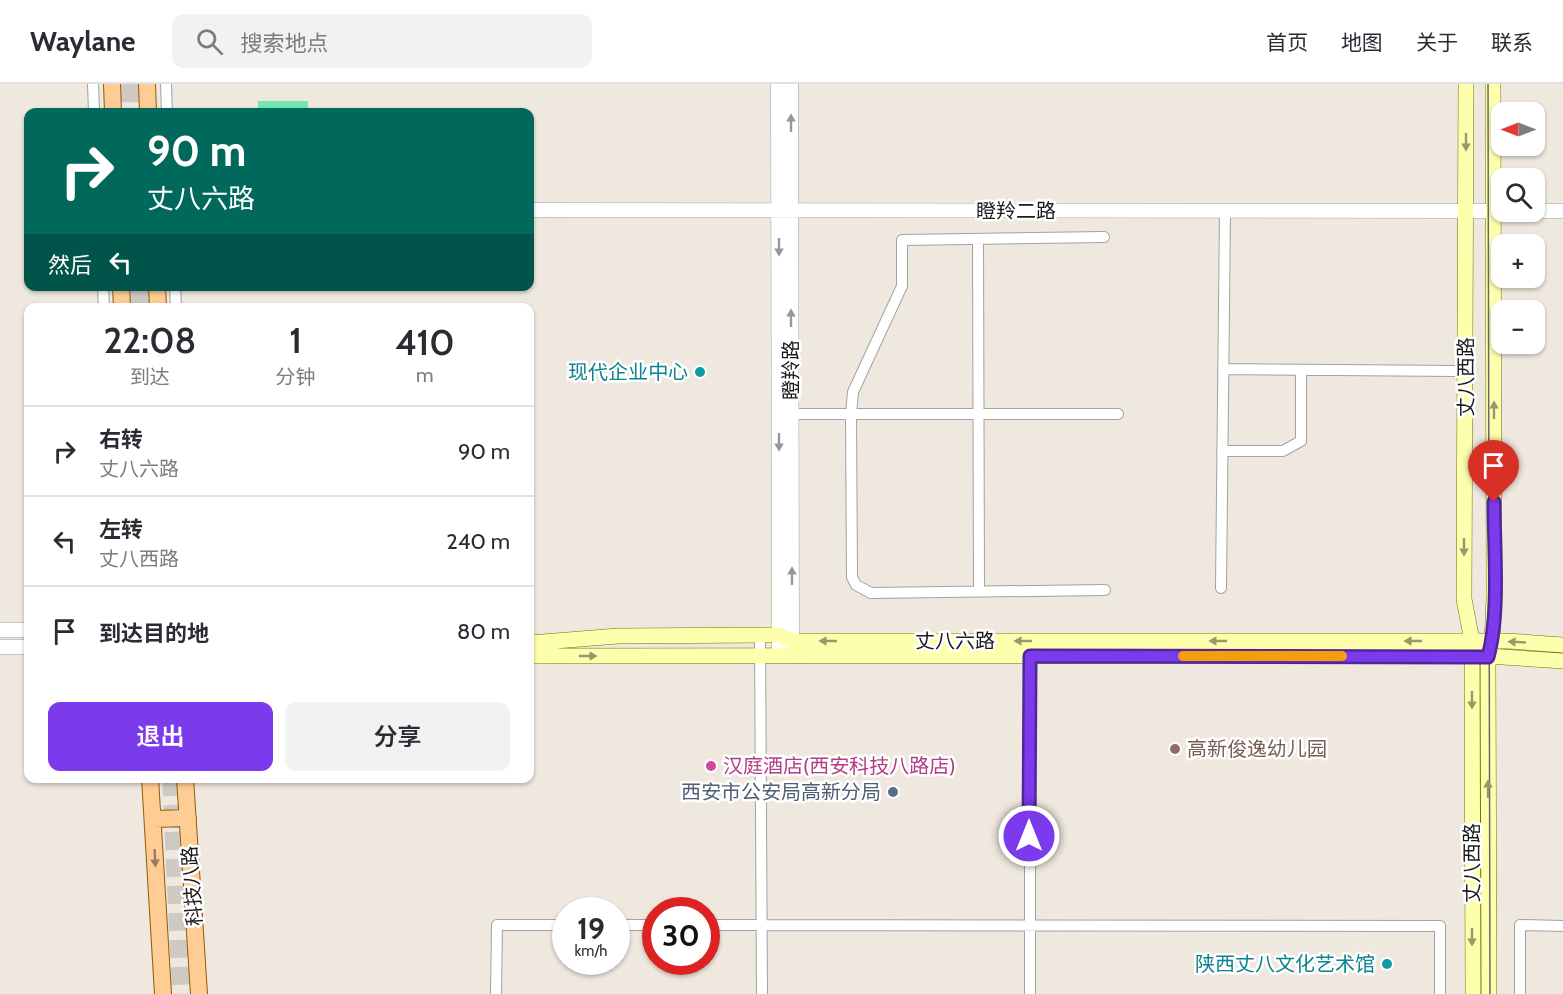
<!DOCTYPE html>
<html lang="zh">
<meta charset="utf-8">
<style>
body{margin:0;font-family:Cabin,"Noto Sans SC",sans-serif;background:#f2f2f3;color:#2b2b33;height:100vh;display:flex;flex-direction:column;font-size:22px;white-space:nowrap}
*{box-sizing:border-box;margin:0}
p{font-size:20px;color:#7c7c81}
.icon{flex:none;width:33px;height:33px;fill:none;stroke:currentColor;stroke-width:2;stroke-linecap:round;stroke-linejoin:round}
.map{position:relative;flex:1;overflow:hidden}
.panel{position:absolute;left:24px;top:219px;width:510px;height:480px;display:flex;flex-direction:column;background:#fff;border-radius:12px;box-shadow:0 2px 4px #0004}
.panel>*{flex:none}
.banner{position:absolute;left:24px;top:24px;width:510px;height:183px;border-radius:12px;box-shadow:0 2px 4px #0004;background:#00695c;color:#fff;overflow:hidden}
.needle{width:39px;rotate:270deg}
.fabs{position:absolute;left:1491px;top:18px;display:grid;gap:12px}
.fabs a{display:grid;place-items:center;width:54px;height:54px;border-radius:12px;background:#fff;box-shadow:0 2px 4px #0004;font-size:30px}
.speed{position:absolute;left:552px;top:813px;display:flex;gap:12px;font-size:30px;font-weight:700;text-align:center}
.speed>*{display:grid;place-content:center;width:78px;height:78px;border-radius:50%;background:#fff;box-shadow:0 2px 4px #0004;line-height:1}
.speed small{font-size:15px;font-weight:400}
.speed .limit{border:9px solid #d22;background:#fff;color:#111}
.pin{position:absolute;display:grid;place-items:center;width:51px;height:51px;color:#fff;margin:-62px -26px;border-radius:50% 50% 50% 0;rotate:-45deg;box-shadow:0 0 6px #0007}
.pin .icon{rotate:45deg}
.me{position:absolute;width:66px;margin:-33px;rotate:0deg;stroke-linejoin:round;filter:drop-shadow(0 0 4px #0008)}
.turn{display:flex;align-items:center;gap:21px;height:126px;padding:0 24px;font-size:27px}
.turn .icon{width:78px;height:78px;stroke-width:2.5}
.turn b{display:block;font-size:42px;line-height:51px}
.then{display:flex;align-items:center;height:57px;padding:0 24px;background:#0003;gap:12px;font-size:22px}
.eta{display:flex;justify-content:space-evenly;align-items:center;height:102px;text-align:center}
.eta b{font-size:36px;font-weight:600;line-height:42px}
.button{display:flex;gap:12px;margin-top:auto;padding:12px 24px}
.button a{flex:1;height:69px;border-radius:12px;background:#7c3aed;color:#fff;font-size:24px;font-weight:600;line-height:69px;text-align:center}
.button a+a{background:#f2f2f3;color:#2b2b33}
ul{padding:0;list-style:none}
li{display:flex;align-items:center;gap:18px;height:90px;padding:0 24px;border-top:2px solid #e1e1e2}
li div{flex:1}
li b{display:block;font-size:22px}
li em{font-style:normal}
header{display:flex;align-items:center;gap:36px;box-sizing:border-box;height:84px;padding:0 30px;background:#fff;border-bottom:2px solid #e1e1e2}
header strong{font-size:28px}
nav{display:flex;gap:33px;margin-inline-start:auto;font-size:21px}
.search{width:420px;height:54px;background:#f2f2f3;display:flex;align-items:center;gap:15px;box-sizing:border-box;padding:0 21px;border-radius:12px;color:#7c7c81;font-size:22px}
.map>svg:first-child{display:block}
.pitch{fill:#74e6b5}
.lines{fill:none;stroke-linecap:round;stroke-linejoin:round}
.trunk-tunnel{stroke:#cec9c2;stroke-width:18;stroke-dasharray:18 9;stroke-linecap:butt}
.minor-casing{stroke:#a2a2a2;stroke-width:12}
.tertiary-casing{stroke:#a2a2a2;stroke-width:15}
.secondary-casing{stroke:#6c7400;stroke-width:16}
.primary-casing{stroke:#925b00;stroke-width:18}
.minor{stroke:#fff;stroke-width:10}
.tertiary{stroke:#fff;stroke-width:14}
.secondary{stroke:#feffac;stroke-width:15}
.primary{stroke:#ffcc93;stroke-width:16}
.tram{stroke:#696969;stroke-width:1.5}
.oneway{fill:#989898}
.oneway2{fill:#98986b}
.oneway3{fill:#987c5d}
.route-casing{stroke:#51269a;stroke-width:15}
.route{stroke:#7c3aed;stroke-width:10}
.slow{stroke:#f59e0b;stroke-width:10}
.culture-dot{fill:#0f9aa8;stroke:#fff;stroke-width:2}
.education-dot{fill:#8d6e63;stroke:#fff;stroke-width:2}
.hotel-dot{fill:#d1479c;stroke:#fff;stroke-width:2}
.service-dot{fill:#5c6f8a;stroke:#fff;stroke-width:2}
.labels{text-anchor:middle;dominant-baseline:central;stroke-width:5;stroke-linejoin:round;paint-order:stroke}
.street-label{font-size:20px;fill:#1b1b1b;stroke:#fff}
.culture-label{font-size:20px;fill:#0d838f;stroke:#fff;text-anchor:end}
.education-label{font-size:20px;fill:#785e54;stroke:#fff;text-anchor:start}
.hotel-label{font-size:20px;fill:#b23c85;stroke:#fff;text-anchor:start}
.service-label{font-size:20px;fill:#4e5e75;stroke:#fff;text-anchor:end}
</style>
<header>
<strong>Waylane</strong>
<div class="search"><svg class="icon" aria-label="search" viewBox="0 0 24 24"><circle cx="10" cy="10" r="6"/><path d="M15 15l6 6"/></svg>搜索地点</div>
<nav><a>首页</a><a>地图</a><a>关于</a><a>联系</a></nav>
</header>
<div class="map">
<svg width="1563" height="910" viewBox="0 0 1563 910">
<rect width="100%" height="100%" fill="#eee8df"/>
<path class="pitch" d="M258,17H308V28H258Z"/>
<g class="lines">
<path class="trunk-tunnel" d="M126,0L127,28
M139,0L140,28
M135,202L136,224
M148,202L149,224
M171,694L181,910"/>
<defs>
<path id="minor" d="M93,0L94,28
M166,0L167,28
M1104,153L902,156V202L853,308L851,330L852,493L856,501L871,509L1105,506
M978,155L979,507
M103,202L104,224
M175,202L176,224
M1223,285L1458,287
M791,330H1118
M1222,367H1283L1301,357V286
M1221,504L1225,127
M760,551L762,910
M1030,572V910
M616,841H656
M706,841L1440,842V910
M496,910L497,841H566
M1520,910V841L1563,842"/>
<path id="tertiary" d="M778,0L779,571
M791,0L792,566
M530,126L1502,127
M1534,127H1563
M0,546H28
M0,563H28"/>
<path id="secondary" d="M1466,0L1464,515L1472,557L1473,910
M530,559L618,552L779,551L792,557H1508L1563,561
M530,572L1472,571L1563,577
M1489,910L1488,573L1492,558L1494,514L1493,0"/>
<path id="primary" d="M112,0L113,28
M147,0L148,28
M121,202L122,224
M157,202L158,224
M150,694L163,910
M185,694L199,910
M153,735L188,734"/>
</defs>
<use href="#minor" class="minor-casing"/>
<use href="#tertiary" class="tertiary-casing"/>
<use href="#secondary" class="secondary-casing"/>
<use href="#primary" class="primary-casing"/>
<use href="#minor" class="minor"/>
<use href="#tertiary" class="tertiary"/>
<use href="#secondary" class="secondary"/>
<use href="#primary" class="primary"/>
<path class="tram" d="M1488,0L1490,910"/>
</g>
<defs><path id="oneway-solid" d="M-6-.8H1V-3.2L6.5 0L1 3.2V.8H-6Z" transform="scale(1.5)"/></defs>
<g class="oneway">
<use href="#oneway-solid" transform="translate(791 39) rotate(-90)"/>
<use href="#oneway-solid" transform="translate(779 163) rotate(90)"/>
<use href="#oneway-solid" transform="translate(791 234) rotate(-90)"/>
<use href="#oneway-solid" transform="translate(779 358) rotate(90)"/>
<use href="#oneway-solid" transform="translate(792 492) rotate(-90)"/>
</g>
<g class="oneway2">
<use href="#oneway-solid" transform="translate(1466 58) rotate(90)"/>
<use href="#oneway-solid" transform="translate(1494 326) rotate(-90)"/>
<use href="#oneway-solid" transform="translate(1464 463) rotate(90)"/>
<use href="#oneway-solid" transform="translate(828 557) rotate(180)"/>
<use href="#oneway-solid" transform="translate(1023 557) rotate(180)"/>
<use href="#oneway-solid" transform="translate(1218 557) rotate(180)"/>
<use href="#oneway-solid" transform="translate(1413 557) rotate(180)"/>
<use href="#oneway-solid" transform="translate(1517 558) rotate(-177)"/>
<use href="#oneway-solid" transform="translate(588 572)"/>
<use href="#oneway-solid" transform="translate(1472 616) rotate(90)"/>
<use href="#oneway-solid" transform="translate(1488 705) rotate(-90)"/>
<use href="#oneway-solid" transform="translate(1472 853) rotate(90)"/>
</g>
<use class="oneway3" href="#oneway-solid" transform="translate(155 774) rotate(87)"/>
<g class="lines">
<defs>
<path id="route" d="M1029,752L1030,572L1488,573C1500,530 1494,464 1494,418"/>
</defs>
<use href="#route" class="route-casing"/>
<use href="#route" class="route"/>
<path class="slow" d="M1183,572H1342"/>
</g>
<g class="culture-dot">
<circle cx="700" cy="288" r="6"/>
<circle cx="1387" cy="880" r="6"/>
</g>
<circle class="education-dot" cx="1175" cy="665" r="6"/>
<circle class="hotel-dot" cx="711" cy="682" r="6"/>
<circle class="service-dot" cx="893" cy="708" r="6"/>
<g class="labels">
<g class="street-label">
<text x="1016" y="127">瞪羚二路</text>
<text transform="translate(791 286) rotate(-90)">瞪羚路</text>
<text transform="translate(1466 293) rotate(-90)">丈八西路</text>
<text x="955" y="557">丈八六路</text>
<text transform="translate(1472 779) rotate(-90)">丈八西路</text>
<text transform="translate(192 802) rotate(-94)">科技八路</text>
</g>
<g class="culture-label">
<text x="688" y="288">现代企业中心</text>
<text x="1375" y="880">陕西丈八文化艺术馆</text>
</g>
<g class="education-label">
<text x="1187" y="665">高新俊逸幼儿园</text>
</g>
<g class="hotel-label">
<text x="723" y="682">汉庭酒店(西安科技八路店)</text>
</g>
<g class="service-label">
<text x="881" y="708">西安市公安局高新分局</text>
</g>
</g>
</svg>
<div class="fabs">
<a><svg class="needle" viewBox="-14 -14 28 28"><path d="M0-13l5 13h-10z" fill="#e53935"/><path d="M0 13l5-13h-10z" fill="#7c7c81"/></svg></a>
<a><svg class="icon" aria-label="search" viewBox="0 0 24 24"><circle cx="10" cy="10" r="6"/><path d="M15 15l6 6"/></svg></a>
<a>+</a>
<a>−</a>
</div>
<div class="speed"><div>19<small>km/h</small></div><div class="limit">30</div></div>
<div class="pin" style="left:1494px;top:418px;background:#d93025"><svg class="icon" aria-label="arrive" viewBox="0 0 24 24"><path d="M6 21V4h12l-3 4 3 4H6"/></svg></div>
<svg class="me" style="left:1029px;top:752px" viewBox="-20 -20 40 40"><circle r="17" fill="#7c3aed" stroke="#fff" stroke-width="3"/><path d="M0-11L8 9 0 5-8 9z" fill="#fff"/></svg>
<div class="banner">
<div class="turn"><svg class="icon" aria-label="right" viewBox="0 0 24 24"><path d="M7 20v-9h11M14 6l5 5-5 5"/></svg><div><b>90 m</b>丈八六路</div></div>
<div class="then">然后<svg class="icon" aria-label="left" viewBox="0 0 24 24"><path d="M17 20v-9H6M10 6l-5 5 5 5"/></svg></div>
</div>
<section class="panel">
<div class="eta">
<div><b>22:08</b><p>到达</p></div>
<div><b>1</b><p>分钟</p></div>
<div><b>410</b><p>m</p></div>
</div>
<ul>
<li><svg class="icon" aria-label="right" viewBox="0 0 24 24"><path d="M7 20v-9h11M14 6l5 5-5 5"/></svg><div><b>右转</b><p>丈八六路</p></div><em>90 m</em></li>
<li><svg class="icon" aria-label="left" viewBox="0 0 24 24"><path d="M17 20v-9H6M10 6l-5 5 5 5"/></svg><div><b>左转</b><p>丈八西路</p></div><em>240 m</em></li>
<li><svg class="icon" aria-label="arrive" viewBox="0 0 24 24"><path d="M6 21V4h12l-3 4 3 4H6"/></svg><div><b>到达目的地</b></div><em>80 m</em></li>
</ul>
<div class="button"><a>退出</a><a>分享</a></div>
</section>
</div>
